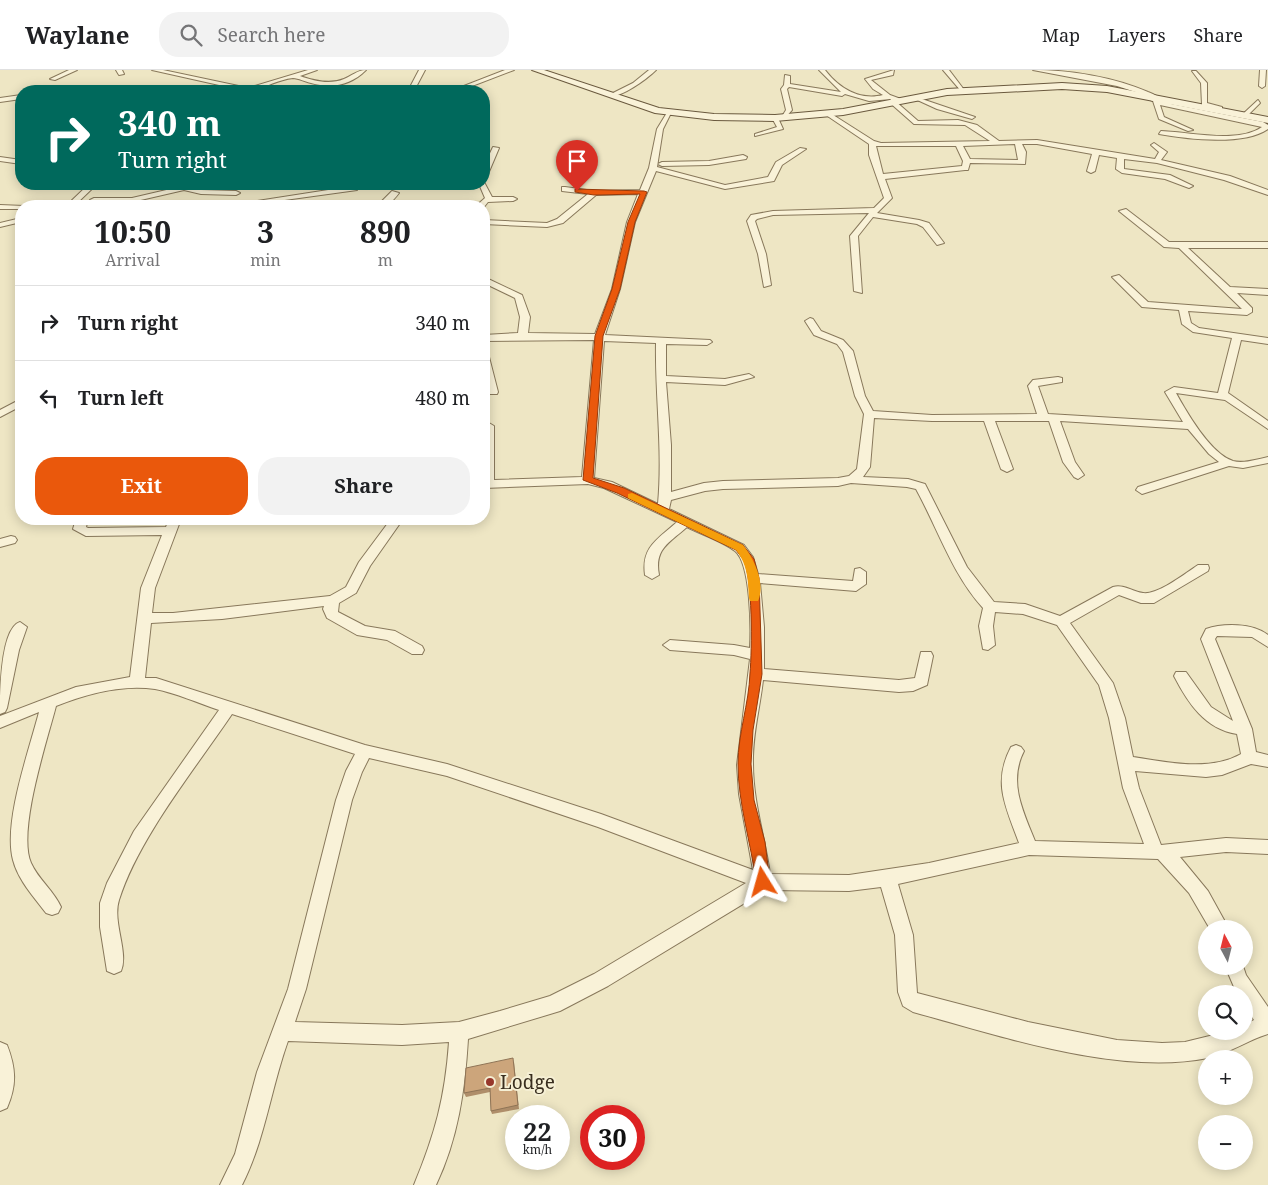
<!DOCTYPE html>
<meta charset="utf-8">
<style>
body{margin:0;font-family:"Noto Serif",serif;background:#f2f2f2;color:#202124;height:100vh;display:flex;flex-direction:column;font-size:19px;white-space:nowrap}
*{box-sizing:border-box;margin:0}
p{font-size:16px;color:#757577}
.icon{flex:none;width:28px;height:28px;fill:none;stroke:currentColor;stroke-width:2;stroke-linecap:round;stroke-linejoin:round}
.map{position:relative;flex:1;overflow:hidden}
.drawer{position:absolute;left:15px;top:130px;width:475px;height:325px;display:flex;flex-direction:column;background:#fff;border-radius:20px;box-shadow:0 2px 12px #0003}
.drawer>*{flex:none}
.top-card{position:absolute;left:15px;top:15px;width:475px;height:105px;border-radius:20px;box-shadow:0 2px 12px #0003;background:#00695c;color:#fff;overflow:hidden}
.needle{width:32px;rotate:353deg}
.tools{position:absolute;left:1198px;top:850px;display:grid;gap:10px}
.tools a{display:grid;place-items:center;width:55px;height:55px;border-radius:50%;background:#fff;box-shadow:0 2px 12px #0003;font-size:25px}
.speed{position:absolute;left:505px;top:1035px;display:flex;gap:10px;font-size:25px;font-weight:700;text-align:center}
.speed>*{display:grid;place-content:center;width:65px;height:65px;border-radius:50%;background:#fff;box-shadow:0 2px 12px #0003;line-height:1}
.speed small{font-size:12px;font-weight:400}
.speed .limit{border:8px solid #d22;background:#fff;color:#111}
.pin{position:absolute;display:grid;place-items:center;width:42px;height:42px;color:#fff;margin:-51px -21px;border-radius:50% 50% 50% 0;rotate:-45deg;box-shadow:0 0 5px #0007}
.pin .icon{rotate:45deg}
.me{position:absolute;width:55px;margin:-28px;rotate:352deg;stroke-linejoin:round;filter:drop-shadow(0 0 4px #0008)}
.turn{display:flex;align-items:center;gap:18px;height:105px;padding:0 20px;font-size:22px}
.turn .icon{width:65px;height:65px;stroke-width:2.5}
.turn b{display:block;font-size:35px;line-height:42px}
.eta{display:flex;justify-content:space-evenly;align-items:center;height:85px;text-align:center}
.eta b{font-size:30px;font-weight:700;line-height:35px}
.button{display:flex;gap:10px;margin-top:auto;padding:10px 20px}
.button a{flex:1;height:58px;border-radius:20px;background:#ea580c;color:#fff;font-size:20px;font-weight:700;line-height:58px;text-align:center}
.button a+a{background:#f2f2f2;color:#202124}
ul{padding:0;list-style:none}
li{display:flex;align-items:center;gap:15px;height:75px;padding:0 20px;border-top:1px solid #e0e0e0}
li div{flex:1}
li b{display:block;font-size:19px}
li em{font-style:normal}
header{display:flex;align-items:center;gap:30px;box-sizing:border-box;height:70px;padding:0 25px;background:#fff;border-bottom:1px solid #e0e0e0}
header strong{font-size:24px}
nav{display:flex;gap:28px;margin-inline-start:auto;font-size:18px}
.search{width:350px;height:45px;background:#f2f2f2;display:flex;align-items:center;gap:12px;box-sizing:border-box;padding:0 18px;border-radius:20px;color:#757577;font-size:19px}
.map>svg:first-child{display:block}
.lines{fill:none;stroke-linecap:round;stroke-linejoin:round}
.street-casing{stroke:#88785b;stroke-width:2}
.secondary-casing{stroke:#6a593e;stroke-width:2}
.street{fill:#f9f2d8;fill-rule:evenodd}
.secondary{fill:#f9f2d8;fill-rule:evenodd}
.wall{fill:#af8e6a}
.building{fill:#cca57b;stroke:#8f7456}
.route{fill:#ea580c;stroke:#983908}
.slow{fill:#f59e0b}
.poi-dot{fill:#97372b;stroke:#f5efd4;stroke-width:2}
.labels{text-anchor:middle;dominant-baseline:central;stroke-width:4;stroke-linejoin:round;paint-order:stroke}
.near-poi-label{font-size:19px;fill:#392e1f;stroke:#f5efd4;text-anchor:start}
</style>
<header>
<strong>Waylane</strong>
<div class="search"><svg class="icon" aria-label="search" viewBox="0 0 24 24"><circle cx="10" cy="10" r="6"/><path d="M15 15l6 6"/></svg>Search here</div>
<nav><a>Map</a><a>Layers</a><a>Share</a></nav>
</header>
<div class="map">
<svg width="1268" height="1115" viewBox="0 0 1268 1115">
<rect width="100%" height="100%" fill="#eee6c4"/>
<g class="lines">
<defs>
<path id="street" d="M69,0H77L55,10L50,9Z
M116,0H122L124,4L119,5Z
M152,0H163L248,18L308,0H317L300,6C314,11 330,15 344,9C352,6 357,0 366,0C351,15 332,19 311,13C306,12 298,8 293,8C275,10 260,21 246,21Z
M419,0H425L415,19L417,21H411L409,19Z
M505,0H514L459,21H451Z
M649,0H656C648,8 619,30 609,25L633,13Z
M819,0H825C839,18 859,31 883,25L873,19L865,9L894,0L893,5L871,10L890,25L901,29L899,32L894,30L918,51L958,50L977,55L999,71L1037,70L1155,89L1159,82L1151,75L1154,73L1167,82L1161,90L1230,106L1268,120V125L1224,110L1157,93L1124,89V99L1170,105L1193,116L1189,118L1165,109L1122,103L1116,99L1117,88L1099,85L1095,101L1091,103L1087,101L1092,84L1037,74H1022L1026,82L1025,94L970,93L968,100H965L885,109L892,128L877,143L919,150L929,153L944,173L937,175L923,157L917,154L873,147L858,166L862,223L854,221L850,166L869,143L773,145L757,149L755,151L766,184L771,215L764,217L758,184L747,151L751,145L773,141L874,138L884,128L869,85V74L826,45V43H830L874,71L881,73L990,71L965,55L914,54L889,32L891,29L869,31L845,24L842,26L789,17L787,19L792,40L785,48H781L786,40L781,19L784,15L785,5L790,6V14L841,22ZM1015,74L1018,90L970,89L963,76ZM876,76H956L963,91L962,96L883,104Z
M943,0H949L965,21H961Z
M1033,0C1070,0 1114,7 1148,22C1157,25 1161,30 1171,34L1263,52L1268,55V59C1244,76 1187,69 1159,64L1161,61C1190,62 1237,74 1262,57L1160,35L1164,47L1193,60L1188,61L1159,49L1153,31L1146,28L1145,25L1117,16Z
M1260,0H1266L1265,16L1262,18L1259,16Z
M1192,1H1196L1207,13V33L1222,37V39L1202,35L1201,13Z
M21,25V29L0,32V28Z
M913,26L975,47L972,49L937,39L913,28Z
M1258,30L1260,33L1248,45H1244V43Z
M668,41L671,43L663,59L657,97L725,115L768,107L776,92L800,78L806,79L782,95L774,111L725,119L656,101L635,152L620,219L605,265L710,270L712,272L707,275L666,274V306L725,309L749,304L754,307L725,315L666,312L671,375V422L704,413L723,411L838,408L849,406L857,399L864,344L855,326L843,282L837,274L814,265L805,251L810,248L813,249L821,261L843,270L853,281L865,326L873,341L932,345L1037,344L1028,316L1033,310L1058,307L1062,308V312L1038,316L1048,344L1183,352L1165,322L1174,317L1218,323L1232,268L1193,262L1182,254L1179,240L1142,237L1112,207L1119,205L1148,232L1242,239L1179,178L1164,177L1119,141L1126,139L1169,172H1268V178H1188L1230,217L1268,219V225L1237,223L1252,238V242L1247,245L1188,241L1191,253L1199,258L1268,268V274L1241,270L1228,323L1268,351V359L1225,330L1176,323C1187,343 1211,384 1233,391C1244,394 1258,389 1268,387V393L1243,398L1229,396L1142,424L1136,420L1138,417L1219,392L1209,384L1188,359L1060,351L1075,392L1084,405L1078,409L1074,407L1063,392L1049,351H995L1013,399L1007,402L1001,399L984,351H932L874,348L870,397L863,407L908,409L925,414L967,497L994,532L1025,534L1060,546L1113,517C1124,514 1133,522 1143,523C1158,525 1186,503 1198,495H1208L1209,498L1208,501L1154,533H1141L1119,525L1070,553L1113,613L1125,648L1133,687C1167,692 1209,702 1241,684L1237,664C1205,659 1188,633 1174,606L1176,602H1186L1211,637L1233,651L1201,569L1206,559C1223,553 1253,553 1268,565V577L1252,567L1217,566L1215,569L1252,659L1256,682L1268,685V697L1251,694L1222,705L1206,707L1135,701L1139,718L1161,775L1226,768L1268,770V784L1226,782L1180,787L1208,821L1229,859H1210L1189,823L1158,789L1029,785L898,814L913,865L917,923L1028,952L1117,970L1162,973L1185,972L1230,961H1244V955L1254,950L1244,934V924H1237L1225,896H1243L1246,905L1268,937V964C1248,970 1230,983 1208,988C1118,1006 1001,966 913,942L903,936L898,922L895,865L881,817L849,821L766,820L608,916L560,941L468,969C465,1020 458,1069 436,1115H414C435,1064 445,1028 449,972L402,975L288,971C271,1018 265,1070 242,1115H220L235,1084L257,1002L288,919L336,730L346,701L355,684L232,644C195,699 139,767 119,830C112,852 129,882 121,901L114,904L107,901L100,857V833L107,813L134,761L219,640C198,633 176,623 155,619C122,614 86,624 56,636C47,671 17,761 31,793C38,809 54,821 61,837L58,843L52,845L46,843C34,827 18,810 13,790C3,752 29,681 39,642L0,658V646L76,617L130,607L141,518L162,465L86,466L73,459L76,449H88L86,457L88,458L166,457L169,449H181L155,518L152,543H173L330,526L346,517L359,492L391,449H403L370,496L356,523L339,533L338,542L365,556L395,561L422,576L424,580L422,584H412L387,570L357,565L327,548L323,539L324,536L222,549L151,553L145,608H156L365,675L447,694L601,744L753,800L739,724L737,695L750,589L734,585L670,580L663,575L670,570L734,575L750,578C751,559 751,494 735,481C724,472 700,464 687,457C669,473 654,479 659,505L652,509L645,505C641,477 658,469 677,452L604,418L588,414L484,418V356L489,353L494,356V410L582,407L594,270L484,271V265L518,263L520,247L515,228L484,213V207L522,225L530,247L528,263L595,264L612,219L627,152L638,124L596,125L563,153L547,157L484,154V150L547,153L557,149L588,124L562,121V117H565L594,121L640,120L649,98L657,59ZM604,271L656,273C655,326 663,380 658,434L612,412L594,408ZM851,413L907,417L916,419C938,459 952,504 983,538L979,556L983,579L988,580L995,575L993,556L995,542L1023,544L1057,555L1099,615L1109,648L1123,718L1144,774L1035,771C1023,741 1008,712 1024,681L1021,677L1016,675L1011,677C992,713 1006,737 1019,773L929,793L849,805L770,804C765,767 753,732 753,694C752,666 760,638 763,610L899,622L913,621L927,615L933,586L931,582H921L915,608L899,610L764,599V557L760,513L856,521L866,514V502L860,498L855,499L853,511L758,504L753,487L744,475L669,439L671,430L705,421L723,419L838,416ZM369,688L447,706L598,757L746,813L594,904L550,926L500,941L459,952L402,955L295,952L306,919L352,730L362,702Z
M775,46L778,48L783,59L755,66V64L777,57L772,48Z
M493,77L499,78L488,104L484,106V96Z
M743,85L747,87L746,89L709,95L662,96L658,94L662,92L709,91Z
M0,87L21,90V94L0,91Z
M484,112L492,127H513L517,129L513,131L488,132L484,137L476,136L485,128L479,114Z
M89,114H97L74,136H66Z
M177,114L201,120L236,121L240,123L236,125L201,124L184,120L132,132H94L90,130L94,128H132L175,118L173,116Z
M354,116H357V120L248,135L244,133Z
M392,121L399,123C392,132 389,136 377,136Z
M0,135L24,136H21V139H0Z
M21,148V152L0,157V153Z
M484,284L489,287L498,322L497,324H489L488,322L484,306Z
M21,329V336L0,347V340Z
M11,466L15,467L17,470L15,473L0,477V469Z
M20,552L27,557L19,580L7,638L5,642L0,644C0,626 0,558 20,552Z
M0,972L7,975C16,998 17,1015 7,1038L0,1041Z"/>
<path id="secondary" d="M532,0H544L659,38L714,44L775,45L843,39L947,19L1062,13L1107,16L1268,47V53L1107,22L1062,19L947,25L843,45L775,51L714,50L655,43Z"/>
</defs>
<use href="#street" class="street-casing"/>
<use href="#secondary" class="secondary-casing"/>
<use href="#street" class="street"/>
<use href="#secondary" class="secondary"/>
</g>
<path class="wall" d="M514,992L519,1039L492,1044L491,1041L490,1022L466,1027L464,1023Z"/>
<path class="building" d="M513,988L518,1035L491,1041L490,1018L464,1023L466,998Z"/>
<path class="route" d="M575,119L644,121L647,122L635,152L620,219L603,266L593,408L624,418L743,475L754,489L759,508L762,604L753,660L751,694L754,730L765,772L770,812L768,816L763,818L758,816L756,812C751,772 738,734 738,694C738,663 749,634 750,603C752,581 753,506 743,489C741,486 738,483 736,480L617,423L583,410L595,266L612,219L628,152L640,124L594,125L575,122Z"/>
<path class="slow" d="M632,423L743,475C754,489 766,513 758,531H750L749,528C748,510 748,495 736,480L628,428V424Z"/>
<circle class="poi-dot" cx="490" cy="1012" r="5"/>
<g class="labels">
<g class="near-poi-label">
<text x="500" y="1012">Lodge</text>
</g>
</g>
</svg>
<div class="tools">
<a><svg class="needle" viewBox="-14 -14 28 28"><path d="M0-13l5 13h-10z" fill="#e53935"/><path d="M0 13l5-13h-10z" fill="#757577"/></svg></a>
<a><svg class="icon" aria-label="search" viewBox="0 0 24 24"><circle cx="10" cy="10" r="6"/><path d="M15 15l6 6"/></svg></a>
<a>+</a>
<a>−</a>
</div>
<div class="speed"><div>22<small>km/h</small></div><div class="limit">30</div></div>
<div class="pin" style="left:577px;top:121px;background:#d93025"><svg class="icon" aria-label="arrive" viewBox="0 0 24 24"><path d="M6 21V4h12l-3 4 3 4H6"/></svg></div>
<svg class="me" style="left:763px;top:812px" viewBox="-20 -20 40 40"><path d="M0-17L14 15 0 8-14 15z" fill="#ea580c" stroke="#fff" stroke-width="4"/></svg>
<div class="top-card">
<div class="turn"><svg class="icon" aria-label="right" viewBox="0 0 24 24"><path d="M7 20v-9h11M14 6l5 5-5 5"/></svg><div><b>340 m</b>Turn right</div></div>
</div>
<section class="drawer">
<div class="eta">
<div><b>10:50</b><p>Arrival</p></div>
<div><b>3</b><p>min</p></div>
<div><b>890</b><p>m</p></div>
</div>
<ul>
<li><svg class="icon" aria-label="right" viewBox="0 0 24 24"><path d="M7 20v-9h11M14 6l5 5-5 5"/></svg><div><b>Turn right</b></div><em>340 m</em></li>
<li><svg class="icon" aria-label="left" viewBox="0 0 24 24"><path d="M17 20v-9H6M10 6l-5 5 5 5"/></svg><div><b>Turn left</b></div><em>480 m</em></li>
</ul>
<div class="button"><a>Exit</a><a>Share</a></div>
</section>
</div>
